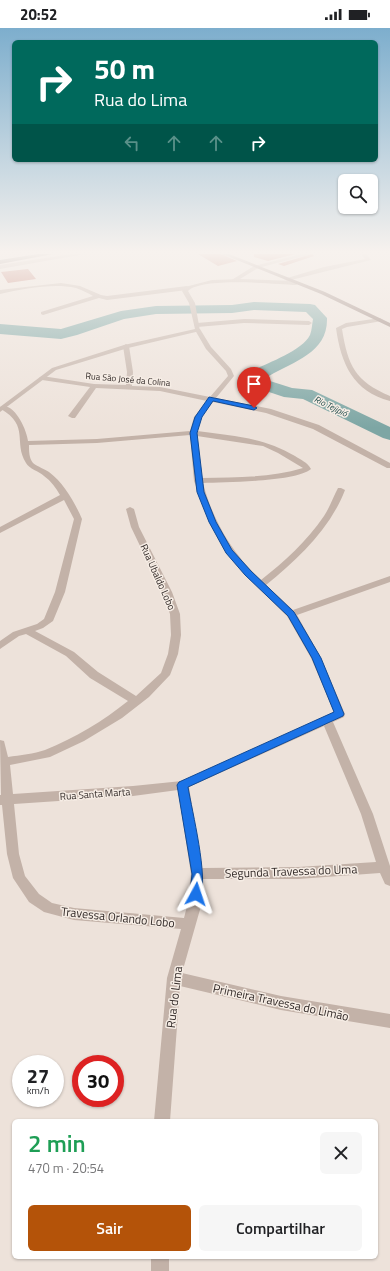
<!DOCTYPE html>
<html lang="pt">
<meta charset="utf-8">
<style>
body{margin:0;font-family:"Titillium Web",sans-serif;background:#f6f6f6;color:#202124;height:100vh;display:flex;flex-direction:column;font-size:15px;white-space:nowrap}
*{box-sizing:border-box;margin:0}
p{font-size:13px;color:#757577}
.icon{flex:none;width:22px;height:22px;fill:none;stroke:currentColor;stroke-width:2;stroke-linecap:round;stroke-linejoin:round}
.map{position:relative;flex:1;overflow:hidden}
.details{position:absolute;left:12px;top:1091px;width:366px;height:140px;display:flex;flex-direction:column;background:#fff;border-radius:6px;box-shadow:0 1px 3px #0004}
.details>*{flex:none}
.top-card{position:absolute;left:12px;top:12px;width:366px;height:122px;border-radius:6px;box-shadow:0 1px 3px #0004;background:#00695c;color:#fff;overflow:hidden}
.controls{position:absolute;left:338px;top:146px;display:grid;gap:8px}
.controls a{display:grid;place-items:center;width:40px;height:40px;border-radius:6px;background:#fff;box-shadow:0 1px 3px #0004;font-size:20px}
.speed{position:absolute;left:12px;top:1027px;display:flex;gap:8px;font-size:20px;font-weight:700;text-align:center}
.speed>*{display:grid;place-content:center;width:52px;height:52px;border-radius:50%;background:#fff;box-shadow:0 1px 3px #0004;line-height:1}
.speed small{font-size:10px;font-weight:400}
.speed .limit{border:6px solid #d22;background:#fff;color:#111}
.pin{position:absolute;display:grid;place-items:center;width:34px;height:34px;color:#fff;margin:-41px -17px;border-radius:50% 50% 50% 0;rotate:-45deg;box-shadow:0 0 4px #0007}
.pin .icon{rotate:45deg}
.me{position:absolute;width:44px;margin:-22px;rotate:5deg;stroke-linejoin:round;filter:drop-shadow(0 0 3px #0008)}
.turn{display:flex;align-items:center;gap:14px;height:84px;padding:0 16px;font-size:18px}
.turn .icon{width:52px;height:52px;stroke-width:2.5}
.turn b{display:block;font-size:28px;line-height:34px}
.lanes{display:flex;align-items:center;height:38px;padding:0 16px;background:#0003;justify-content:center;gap:20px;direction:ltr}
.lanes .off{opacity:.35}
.round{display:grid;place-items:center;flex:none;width:42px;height:42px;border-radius:6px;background:#f6f6f6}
.overview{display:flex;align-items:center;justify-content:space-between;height:68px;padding:0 16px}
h1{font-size:24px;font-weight:600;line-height:30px;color:#1e9e55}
.action{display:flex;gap:8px;margin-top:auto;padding:8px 16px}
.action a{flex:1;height:46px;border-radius:6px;background:#b45309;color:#fff;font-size:16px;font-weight:600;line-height:46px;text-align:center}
.action a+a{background:#f6f6f6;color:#202124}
.status{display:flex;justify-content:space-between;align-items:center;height:28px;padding:0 20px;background:#fff;direction:ltr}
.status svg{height:11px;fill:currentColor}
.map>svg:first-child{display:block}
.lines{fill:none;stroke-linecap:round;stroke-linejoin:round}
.river{fill:#7da6a4;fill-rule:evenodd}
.building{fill:#b55f50}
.minor{fill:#c3b2a8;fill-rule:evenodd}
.tertiary{fill:#c3b2a8;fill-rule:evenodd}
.secondary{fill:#978179;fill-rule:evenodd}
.trunk{fill:#61514c;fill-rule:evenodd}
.route{fill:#1a73e8;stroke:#114b97}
.labels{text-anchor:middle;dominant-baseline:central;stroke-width:3;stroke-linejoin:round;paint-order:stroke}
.far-street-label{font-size:9px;fill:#312927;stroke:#f6ede5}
.far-water-label{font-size:9px;font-style:italic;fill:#224d4c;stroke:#f6ede5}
.street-label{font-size:10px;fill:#312927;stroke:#f6ede5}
.near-street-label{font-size:12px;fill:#312927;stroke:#f6ede5}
</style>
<div class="status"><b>20:52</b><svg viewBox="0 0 49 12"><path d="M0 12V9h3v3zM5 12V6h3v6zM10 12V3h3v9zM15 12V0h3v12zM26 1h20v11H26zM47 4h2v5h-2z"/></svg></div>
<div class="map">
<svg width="390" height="1243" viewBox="0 0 390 1243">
<rect width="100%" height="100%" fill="#ede2da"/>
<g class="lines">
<path class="river" d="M254,274L310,276L315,277L327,290C328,325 294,333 269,348L270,353L292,360L312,362L390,399V412L383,410L303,371L284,369L257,360L252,346L254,342C269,334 302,323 310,307C312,302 312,296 313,291L306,284L254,282L232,285L156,286L124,291L77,307L61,311L0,306V296L61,301L121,283L156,278L232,277Z"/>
</g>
<path class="building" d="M198,226H221L237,233L218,238Z
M254,226H295L268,233L254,229Z
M312,226L314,228L284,238L278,236Z
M28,241L36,251L8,255L1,244Z"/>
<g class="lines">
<path class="minor" d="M302,226H311L258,240L235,254L230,253L254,238Z
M361,226H366L371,232L287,253L284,251L324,239L365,231Z
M61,255L80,258L101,267L107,268L187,258L190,260L187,262L107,272L99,270L43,287L41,286V284L93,268C88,265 82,262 76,260C52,255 24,261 0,266V262L8,261Z
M380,290L383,292L382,293L347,299L342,301C348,338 355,353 390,368V373C353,363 341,336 336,300L346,295Z
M244,291L309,293L312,295L309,297L244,295L197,299L194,297L197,295Z
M196,301H200L211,319L231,341L234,348L216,370L271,381L319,397L390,435V440H387L313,401L266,385L213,374L201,389L197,403C233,408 263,409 295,428C301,432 307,434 311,441C296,454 225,454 203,455C213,493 232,525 261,552C284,534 307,513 324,488C330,479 333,469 338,460H341L345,462C330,501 298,531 266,557L293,582L390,548V554L297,587L321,630L345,686L344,689L333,694L373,786L390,838V858L385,856L380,845L298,851H203L201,878L182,945L281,968L390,986V1000L281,982L180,958L170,1093H154L167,950L181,901L74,892L44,884L29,874L13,850L7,826L2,777H0V767H1L0,712L4,713L8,729C20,727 34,726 45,722C75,710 103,693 128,673L90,650L66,628L26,606L19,608L0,621V613L13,604L37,596L44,591L55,564L74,491L64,472L0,505V499L60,467C56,460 51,453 44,448C39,443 29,441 26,435C13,414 30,398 1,381L0,379C14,373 27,402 28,413L97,411L190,403L194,389L207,373L160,363L96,360L75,390H72L68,388L90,359L42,352L39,350L42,348L94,356L126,357L127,344L123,318L126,316L129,318L133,344L132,358L160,359L210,369L228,348L226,343L206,321L195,302ZM190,407L194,453L209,494L226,525L245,547L287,588L311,630L334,684L182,753L133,758L13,766L10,737L50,729L84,713L122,690L149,669L170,647L178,626L181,607L180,586L172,564L139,499L134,481L130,479L126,481L131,499L162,564L170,586L171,607L168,626L161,645L136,668L98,644L74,624L35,603L43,600L53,593L65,564L82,491C75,475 64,455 49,444C45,441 38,439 33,435C29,430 29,423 29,417L97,415ZM197,408L263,418L278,425L303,440C270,450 235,449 202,450ZM324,698L361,786L376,834L298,839L202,840L189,759ZM178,762L191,846L187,878L184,890L74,880L52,875L39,866L25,848L19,826L14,776L133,768Z
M151,1229H169V1243H151Z"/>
<path class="tertiary" d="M72,226H85L0,241V237Z
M241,251L296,253L299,255L296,257C275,256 202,249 188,263L195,275L200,303L128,320L56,342L0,384V379L52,340L124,317L195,301L189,275L182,263L185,259L212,252Z"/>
<path class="secondary" d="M222,226H229L325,264L390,295V299L321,266Z"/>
<path class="trunk" d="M38,226H53L0,236V232Z"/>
</g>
<linearGradient id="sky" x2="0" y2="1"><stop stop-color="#7daecd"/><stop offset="0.56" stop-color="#f7f2ee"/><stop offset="1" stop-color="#f7f2ee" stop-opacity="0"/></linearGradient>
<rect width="390" height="400" fill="url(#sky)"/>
<path class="route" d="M209,369L254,378L257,380L254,382L213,373L202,389L197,405L204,464L216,494L232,522L251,543L294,584L321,630L344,686L343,688L188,759C192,783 209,851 200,870L196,872L192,870L190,866L192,846L177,757L179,754L334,684L312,630L288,588L245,547L226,525L209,494L197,464L190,405L195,389Z"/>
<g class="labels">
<g class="far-street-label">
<text transform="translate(128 351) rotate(5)">Rua São José da Colina</text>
</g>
<g class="far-water-label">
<text transform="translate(331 378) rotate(26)">Rio Tejipió</text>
</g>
<g class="street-label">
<text transform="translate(158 549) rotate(66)">Rua Ubaldo Lobo</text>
<text transform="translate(95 766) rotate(-4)">Rua Santa Marta</text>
</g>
<g class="near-street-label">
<text transform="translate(291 843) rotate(-2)">Segunda Travessa do Uma</text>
<text transform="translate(118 889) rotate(6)">Travessa Orlando Lobo</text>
<text transform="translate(174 969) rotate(-83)">Rua do Lima</text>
<text transform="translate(281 974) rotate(12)">Primeira Travessa do Limão</text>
</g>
</g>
</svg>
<div class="controls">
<a><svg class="icon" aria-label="search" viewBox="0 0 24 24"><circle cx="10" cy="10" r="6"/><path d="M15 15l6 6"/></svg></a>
</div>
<div class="speed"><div>27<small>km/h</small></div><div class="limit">30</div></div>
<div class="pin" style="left:254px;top:380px;background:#d93025"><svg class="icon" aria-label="arrive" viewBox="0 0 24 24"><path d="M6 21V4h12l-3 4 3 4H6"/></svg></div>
<svg class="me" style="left:196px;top:866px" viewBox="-20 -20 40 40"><path d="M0-17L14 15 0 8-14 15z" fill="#1a73e8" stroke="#fff" stroke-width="4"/></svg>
<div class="top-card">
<div class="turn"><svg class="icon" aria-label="right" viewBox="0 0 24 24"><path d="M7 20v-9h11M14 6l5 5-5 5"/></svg><div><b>50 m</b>Rua do Lima</div></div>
<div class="lanes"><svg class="icon off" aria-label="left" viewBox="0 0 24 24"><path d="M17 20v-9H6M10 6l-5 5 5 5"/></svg><svg class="icon off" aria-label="ahead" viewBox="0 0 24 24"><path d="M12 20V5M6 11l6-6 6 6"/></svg><svg class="icon off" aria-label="ahead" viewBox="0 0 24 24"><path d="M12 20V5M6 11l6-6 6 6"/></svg><svg class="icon" aria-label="right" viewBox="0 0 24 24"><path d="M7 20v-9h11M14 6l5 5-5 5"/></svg></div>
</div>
<section class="details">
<div class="overview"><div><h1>2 min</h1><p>470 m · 20:54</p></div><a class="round"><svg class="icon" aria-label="close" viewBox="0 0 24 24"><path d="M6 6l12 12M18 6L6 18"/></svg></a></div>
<div class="action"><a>Sair</a><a>Compartilhar</a></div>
</section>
</div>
